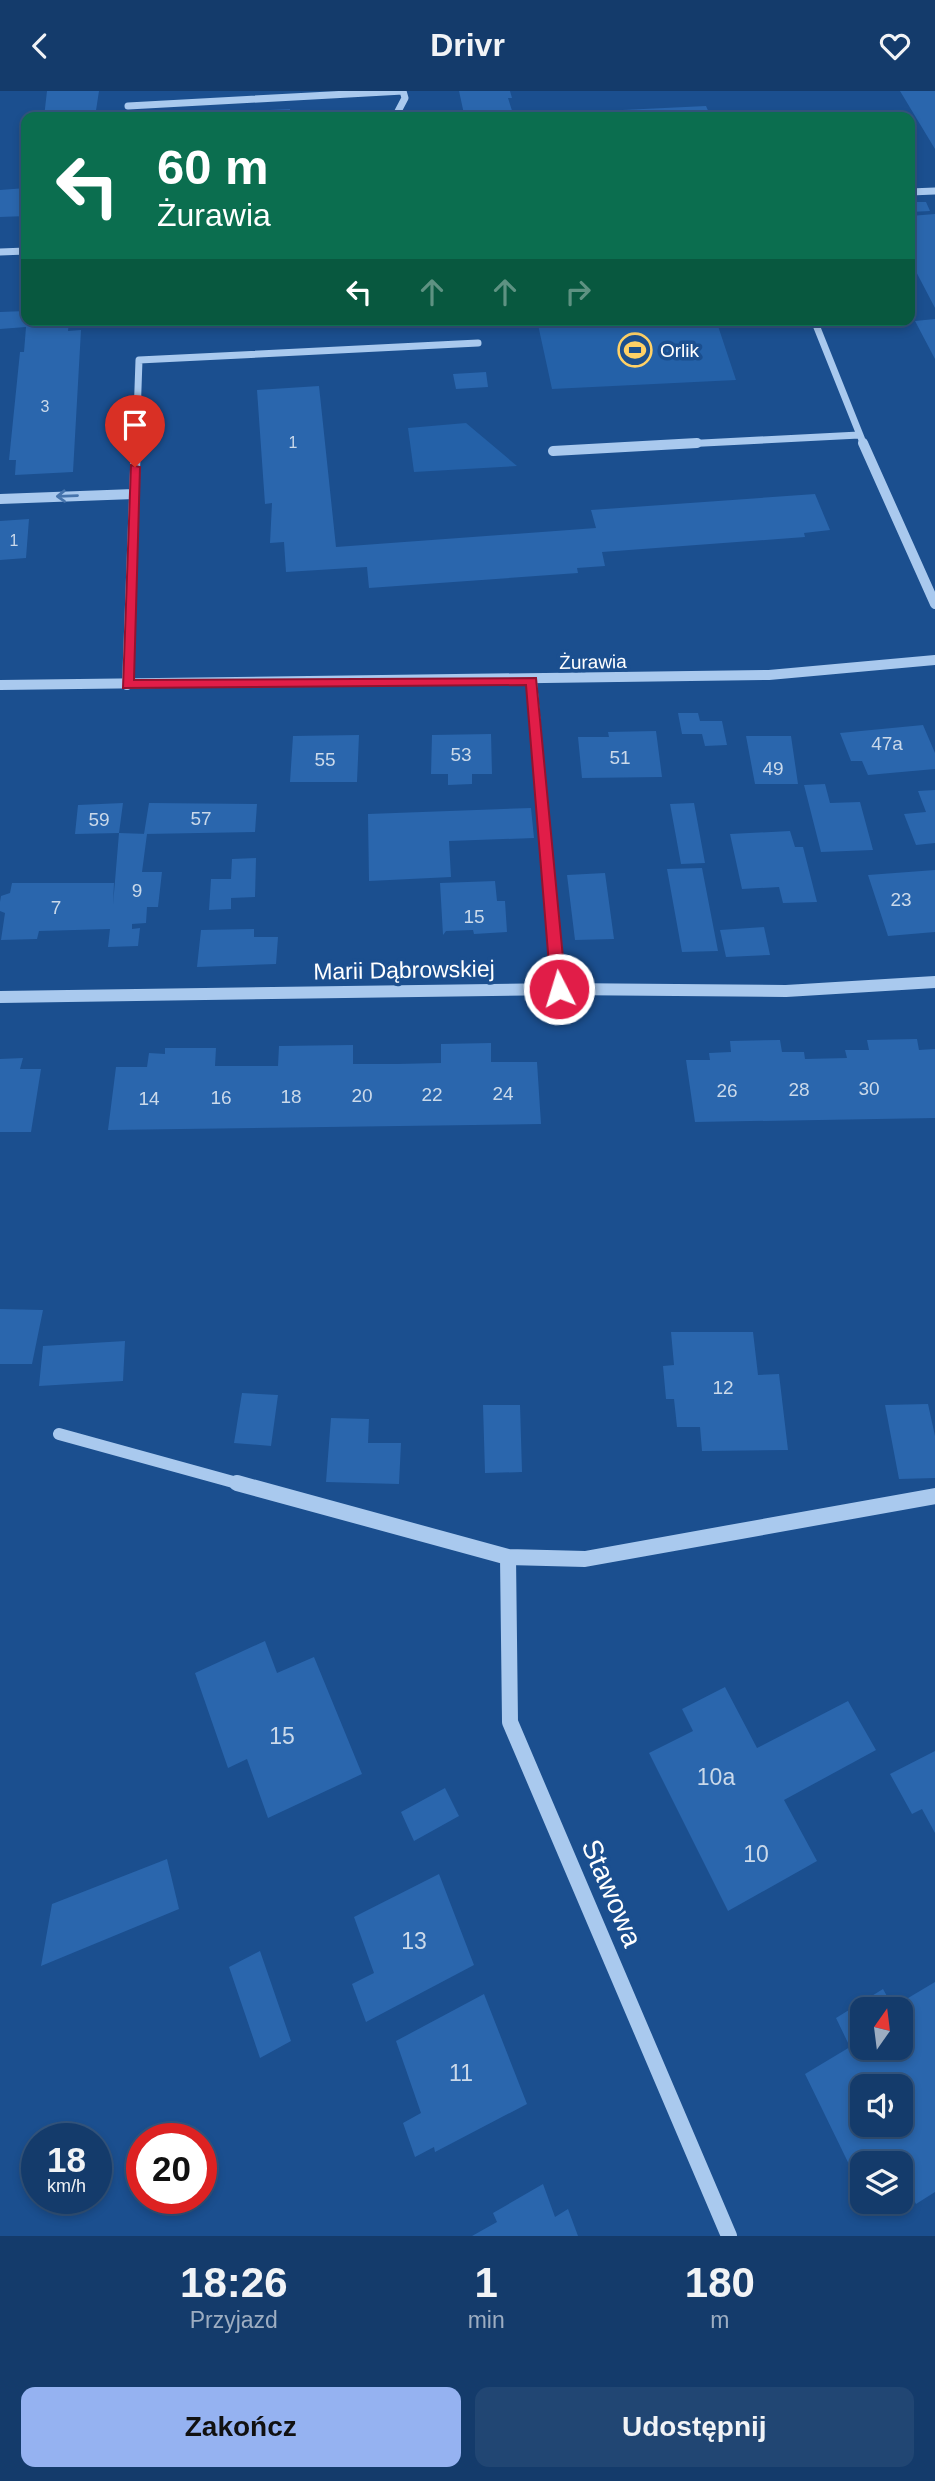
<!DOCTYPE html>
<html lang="pl">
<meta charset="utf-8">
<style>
body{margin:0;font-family:Helvetica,sans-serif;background:#214673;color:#f1f3f6;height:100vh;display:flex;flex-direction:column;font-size:26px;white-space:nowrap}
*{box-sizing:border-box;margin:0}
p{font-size:23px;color:#9dadc1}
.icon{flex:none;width:38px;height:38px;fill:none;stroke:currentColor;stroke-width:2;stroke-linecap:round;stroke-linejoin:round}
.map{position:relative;height:2145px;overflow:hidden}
.drawer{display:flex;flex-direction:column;background:#143b6b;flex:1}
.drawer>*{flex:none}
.hud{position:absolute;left:21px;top:21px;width:894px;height:214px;border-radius:14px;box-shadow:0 4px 10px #0003,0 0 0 2px #33557e;background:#0b6e4f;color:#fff;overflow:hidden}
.needle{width:46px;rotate:14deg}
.buttons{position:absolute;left:850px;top:1906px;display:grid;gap:14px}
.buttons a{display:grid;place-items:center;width:63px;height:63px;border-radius:14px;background:#143b6b;box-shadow:0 4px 10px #0003,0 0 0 2px #33557e;font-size:35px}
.speed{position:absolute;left:21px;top:2032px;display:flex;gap:14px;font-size:35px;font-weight:700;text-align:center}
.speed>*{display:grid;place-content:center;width:91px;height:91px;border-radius:50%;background:#143b6b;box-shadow:0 4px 10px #0003,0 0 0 2px #33557e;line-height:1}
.speed small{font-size:18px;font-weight:400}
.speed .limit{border:10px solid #d22;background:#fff;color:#111}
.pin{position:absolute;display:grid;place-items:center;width:60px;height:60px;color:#fff;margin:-72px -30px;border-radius:50% 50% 50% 0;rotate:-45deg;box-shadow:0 0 7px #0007}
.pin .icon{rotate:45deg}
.me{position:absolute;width:77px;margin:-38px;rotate:355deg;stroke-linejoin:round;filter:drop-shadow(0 0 5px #0008)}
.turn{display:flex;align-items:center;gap:24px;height:147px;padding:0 21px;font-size:32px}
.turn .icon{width:91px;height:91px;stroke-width:2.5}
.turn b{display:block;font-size:49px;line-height:60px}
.lanes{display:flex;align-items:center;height:66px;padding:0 21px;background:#0003;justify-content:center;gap:35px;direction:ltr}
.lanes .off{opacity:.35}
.eta{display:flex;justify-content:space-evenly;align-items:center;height:119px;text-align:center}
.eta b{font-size:42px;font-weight:700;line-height:49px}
.button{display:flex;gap:14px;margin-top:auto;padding:14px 21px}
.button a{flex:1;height:80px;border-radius:14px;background:#95b2f1;color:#111;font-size:28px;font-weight:700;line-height:80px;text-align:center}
.button a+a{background:#214673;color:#f1f3f6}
header{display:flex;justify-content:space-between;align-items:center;height:91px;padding:0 21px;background:#143b6b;font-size:32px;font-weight:700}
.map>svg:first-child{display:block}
.green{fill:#2461a8}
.building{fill:#2a66ad;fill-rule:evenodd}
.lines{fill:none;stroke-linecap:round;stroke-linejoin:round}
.minor-far3{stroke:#a9c9ee;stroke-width:7}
.minor-far2{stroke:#a9c9ee;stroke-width:10}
.minor-far1{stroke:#a9c9ee;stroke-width:12}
.minor{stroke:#a9c9ee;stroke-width:16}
.oneway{stroke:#4674ac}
.route{fill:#e11d48;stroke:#92132f;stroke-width:2}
.labels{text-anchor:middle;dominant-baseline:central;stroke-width:7;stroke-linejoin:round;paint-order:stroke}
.far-number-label{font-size:16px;fill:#cad9ea}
.far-poi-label{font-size:19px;fill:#fff;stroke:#1b4f8f;text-anchor:start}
.far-street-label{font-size:19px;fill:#fff;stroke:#1b4f8f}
.number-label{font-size:19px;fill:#cad9ea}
.street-label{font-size:23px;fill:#fff;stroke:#1b4f8f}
.near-number-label{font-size:23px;fill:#cad9ea}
.near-street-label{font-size:28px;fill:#fff;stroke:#1b4f8f}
</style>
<header><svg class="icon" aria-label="back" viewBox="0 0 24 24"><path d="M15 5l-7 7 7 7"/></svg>Drivr<svg class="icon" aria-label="heart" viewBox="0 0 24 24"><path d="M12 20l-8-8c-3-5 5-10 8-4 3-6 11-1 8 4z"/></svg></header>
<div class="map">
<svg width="935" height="2145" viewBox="0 0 935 2145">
<rect width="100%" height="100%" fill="#1b4f8f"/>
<path class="green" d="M537,229H716L736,289L552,298Z
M466,332L517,375L414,381L408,337Z"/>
<path class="building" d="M47,0H99L95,26H44Z
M459,0H510L512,7H508L514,26H475V22L464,23Z
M900,0H935V58Z
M706,15L711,26H518V24Z
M290,18L291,26H159L158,24Z
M26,97V125L0,126V99Z
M910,111H926L930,120L910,121Z
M935,123V217L910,169V125Z
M26,220V229H69L68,240L81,239L73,381L15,384L16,369H9L20,261H24L26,236L0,238V221Z
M935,228V268L915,230Z
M486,281L488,296L456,298L453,283Z
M319,295L336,456L596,437L591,419L815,403L830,439L804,442L805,446L602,461L605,475L577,477L578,482L369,497L367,476L286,481L284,451L270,452L272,412L265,413L257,299Z
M29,428L26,467L0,469V430Z
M678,622H698L700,630H722L727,654L705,655L702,643H682Z
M923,634L935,662V678L868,684L862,670H851L840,642Z
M656,640L662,686L582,687L578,646H609L608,641Z
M491,643L492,683H472V693L448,694V683H431L432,644Z
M359,644L357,691H290L293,645Z
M746,645H791L798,693H755Z
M825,693L830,712L860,711L873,759L821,761L804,694Z
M935,699V752L916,754L904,723L926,721L918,700Z
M123,712L119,742L147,743L142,781H162L158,816H147L146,832L132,833V838L140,837L138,855L108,856L110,838L39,840L37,848L1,849L5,822L0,820V811L1,805L10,802L12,792H114L113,814L119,742L75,743L78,714Z
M149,712L257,713L255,741L144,743Z
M694,712L705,772L681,773L670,713Z
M531,717L534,747L449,750L451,786L369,790L368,723Z
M790,740L795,756H803L817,811L783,812L779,796L742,798L730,743Z
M256,767L255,806L231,807V818L209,819L211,788H231L232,768Z
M702,777L718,860L682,861L667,778Z
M935,779V841L888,845L868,784Z
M605,782L614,848L575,849L567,784Z
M495,790L497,810H505L507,841L474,843L473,839L446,840L443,844L440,792Z
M764,836L770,864L726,866L720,839Z
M254,838V846H278L276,873L197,876L201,839Z
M917,948L919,959L935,958V1027L695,1031L686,969H710L709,962L731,961L730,950L780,949L782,961H804L805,968L847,967L845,959H869L867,949Z
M491,952V971H537L541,1033L108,1039L116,976H147L149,962L165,963V957H216L215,975H278L279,955L353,954V973H397L441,972V953Z
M23,967L20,978H41L31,1041H0V968Z
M0,1218L43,1219L32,1273H0Z
M671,1241H753L758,1284L779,1283L788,1359L702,1360L700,1336H677L674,1308H666L663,1275L674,1274Z
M125,1250L123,1290L39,1295L43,1255Z
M242,1302L278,1304L271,1355L234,1352Z
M928,1313L935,1345V1387L899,1388L885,1314Z
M483,1314H520L522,1381L485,1382Z
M331,1327L369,1328L368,1352H401L399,1393L326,1391Z
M265,1550L277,1582L314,1566L362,1683L268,1727L247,1668L228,1677L195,1582Z
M725,1596L757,1657L848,1610L876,1659L784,1709L817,1770L728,1820L649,1662L693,1640L682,1618Z
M935,1660V1742L922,1718L912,1723L890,1683Z
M445,1697L459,1725L414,1750L401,1721Z
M167,1768L179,1818L41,1875L52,1813Z
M439,1783L474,1874L366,1931L352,1893L374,1882L354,1826Z
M260,1860L291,1950L260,1967L229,1876Z
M935,1891V2101L916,2113L901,2085V2072H863V2102L805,1983L850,1956L836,1927L883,1898L893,1916ZM863,1918H901V1956H863ZM863,1995H901V2034H863Z
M484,1903L527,2013L435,2061L434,2056L415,2066L403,2032L421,2022L396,1950Z
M543,2093L555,2126L568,2118L578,2145H472L497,2131L493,2122Z"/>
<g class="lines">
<path class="minor-far3" d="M128,15L403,0
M395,26L405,7L403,0
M910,101L935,100
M0,161L26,160
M814,229L864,354
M136,354L139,269L478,252
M664,354L859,344"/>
<path class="minor-far2" d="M863,352L935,513
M553,360L697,352
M0,408L134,403
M532,590L551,809
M0,594L769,584L935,569
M127,594L136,352"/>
<path class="minor-far1" d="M551,807L559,898
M0,906L559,898L786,900L935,891
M59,1343L244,1394"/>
<path class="minor" d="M237,1392L508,1466L585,1468L935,1405
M508,1466L510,1631L729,2145"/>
</g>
<defs><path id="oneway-shaft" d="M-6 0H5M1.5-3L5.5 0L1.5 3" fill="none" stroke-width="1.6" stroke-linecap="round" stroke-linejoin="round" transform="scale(1.75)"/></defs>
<use class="oneway" href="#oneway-shaft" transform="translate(67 405) rotate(178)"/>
<path class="route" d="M131,374L140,376L134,589L536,587L566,898L564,903L559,904L551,898L526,594L123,597Z"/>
<defs>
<symbol id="stadium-ring" viewBox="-11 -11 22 22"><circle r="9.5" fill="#1b4f8f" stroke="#ffd166" stroke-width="1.5"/><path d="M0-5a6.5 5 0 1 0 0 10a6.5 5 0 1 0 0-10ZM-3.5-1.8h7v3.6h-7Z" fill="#ffd166"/></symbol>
</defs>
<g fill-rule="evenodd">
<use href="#stadium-ring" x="616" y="240" width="38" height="38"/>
</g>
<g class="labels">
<g class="far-number-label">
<text x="45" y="315">3</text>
<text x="293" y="351">1</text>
<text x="14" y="449">1</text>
</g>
<g class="far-poi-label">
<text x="660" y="259">Orlik</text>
</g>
<g class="far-street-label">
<text transform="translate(593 571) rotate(-1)">Żurawia</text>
</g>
<g class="number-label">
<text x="887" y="652">47a</text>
<text x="461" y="663">53</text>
<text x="620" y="666">51</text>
<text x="325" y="668">55</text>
<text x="773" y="677">49</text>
<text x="201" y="727">57</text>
<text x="99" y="728">59</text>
<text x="137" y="799">9</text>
<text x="901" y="808">23</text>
<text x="56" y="816">7</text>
<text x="474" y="825">15</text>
<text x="869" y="997">30</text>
<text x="799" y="998">28</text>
<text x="727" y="999">26</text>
<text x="503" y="1002">24</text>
<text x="432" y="1003">22</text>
<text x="362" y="1004">20</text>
<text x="291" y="1005">18</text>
<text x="221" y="1006">16</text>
<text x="149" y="1007">14</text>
<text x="723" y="1296">12</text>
</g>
<g class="street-label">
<text transform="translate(404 879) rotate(-1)">Marii Dąbrowskiej</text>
</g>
<g class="near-number-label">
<text x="282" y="1645">15</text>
<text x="716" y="1686">10a</text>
<text x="756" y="1763">10</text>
<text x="414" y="1850">13</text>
<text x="461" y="1982">11</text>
</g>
<g class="near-street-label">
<text transform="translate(612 1802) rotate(67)">Stawowa</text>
</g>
</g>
</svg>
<div class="buttons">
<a><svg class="needle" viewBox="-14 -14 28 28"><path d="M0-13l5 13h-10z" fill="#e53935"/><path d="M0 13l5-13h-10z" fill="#9dadc1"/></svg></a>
<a><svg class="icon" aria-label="sound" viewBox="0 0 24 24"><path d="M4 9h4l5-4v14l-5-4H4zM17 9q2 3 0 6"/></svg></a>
<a><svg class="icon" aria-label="layers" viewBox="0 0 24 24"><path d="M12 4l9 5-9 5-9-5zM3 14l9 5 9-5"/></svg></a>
</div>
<div class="speed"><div>18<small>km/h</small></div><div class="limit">20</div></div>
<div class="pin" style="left:135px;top:376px;background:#d93025"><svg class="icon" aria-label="arrive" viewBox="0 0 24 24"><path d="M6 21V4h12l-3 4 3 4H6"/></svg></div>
<svg class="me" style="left:559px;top:898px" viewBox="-20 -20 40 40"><circle r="17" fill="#e11d48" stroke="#fff" stroke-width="3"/><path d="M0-11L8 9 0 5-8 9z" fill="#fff"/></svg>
<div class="hud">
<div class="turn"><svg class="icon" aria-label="left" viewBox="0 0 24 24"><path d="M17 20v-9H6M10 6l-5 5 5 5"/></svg><div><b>60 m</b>Żurawia</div></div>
<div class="lanes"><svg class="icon" aria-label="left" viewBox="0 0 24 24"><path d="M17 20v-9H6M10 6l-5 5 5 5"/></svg><svg class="icon off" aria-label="ahead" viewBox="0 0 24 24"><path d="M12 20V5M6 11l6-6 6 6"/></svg><svg class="icon off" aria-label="ahead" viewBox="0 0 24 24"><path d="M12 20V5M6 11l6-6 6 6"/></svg><svg class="icon off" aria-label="right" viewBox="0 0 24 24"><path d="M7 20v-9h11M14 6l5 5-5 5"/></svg></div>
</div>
</div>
<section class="drawer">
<div class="eta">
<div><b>18:26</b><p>Przyjazd</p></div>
<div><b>1</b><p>min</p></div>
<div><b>180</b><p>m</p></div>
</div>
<div class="button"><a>Zakończ</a><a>Udostępnij</a></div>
</section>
